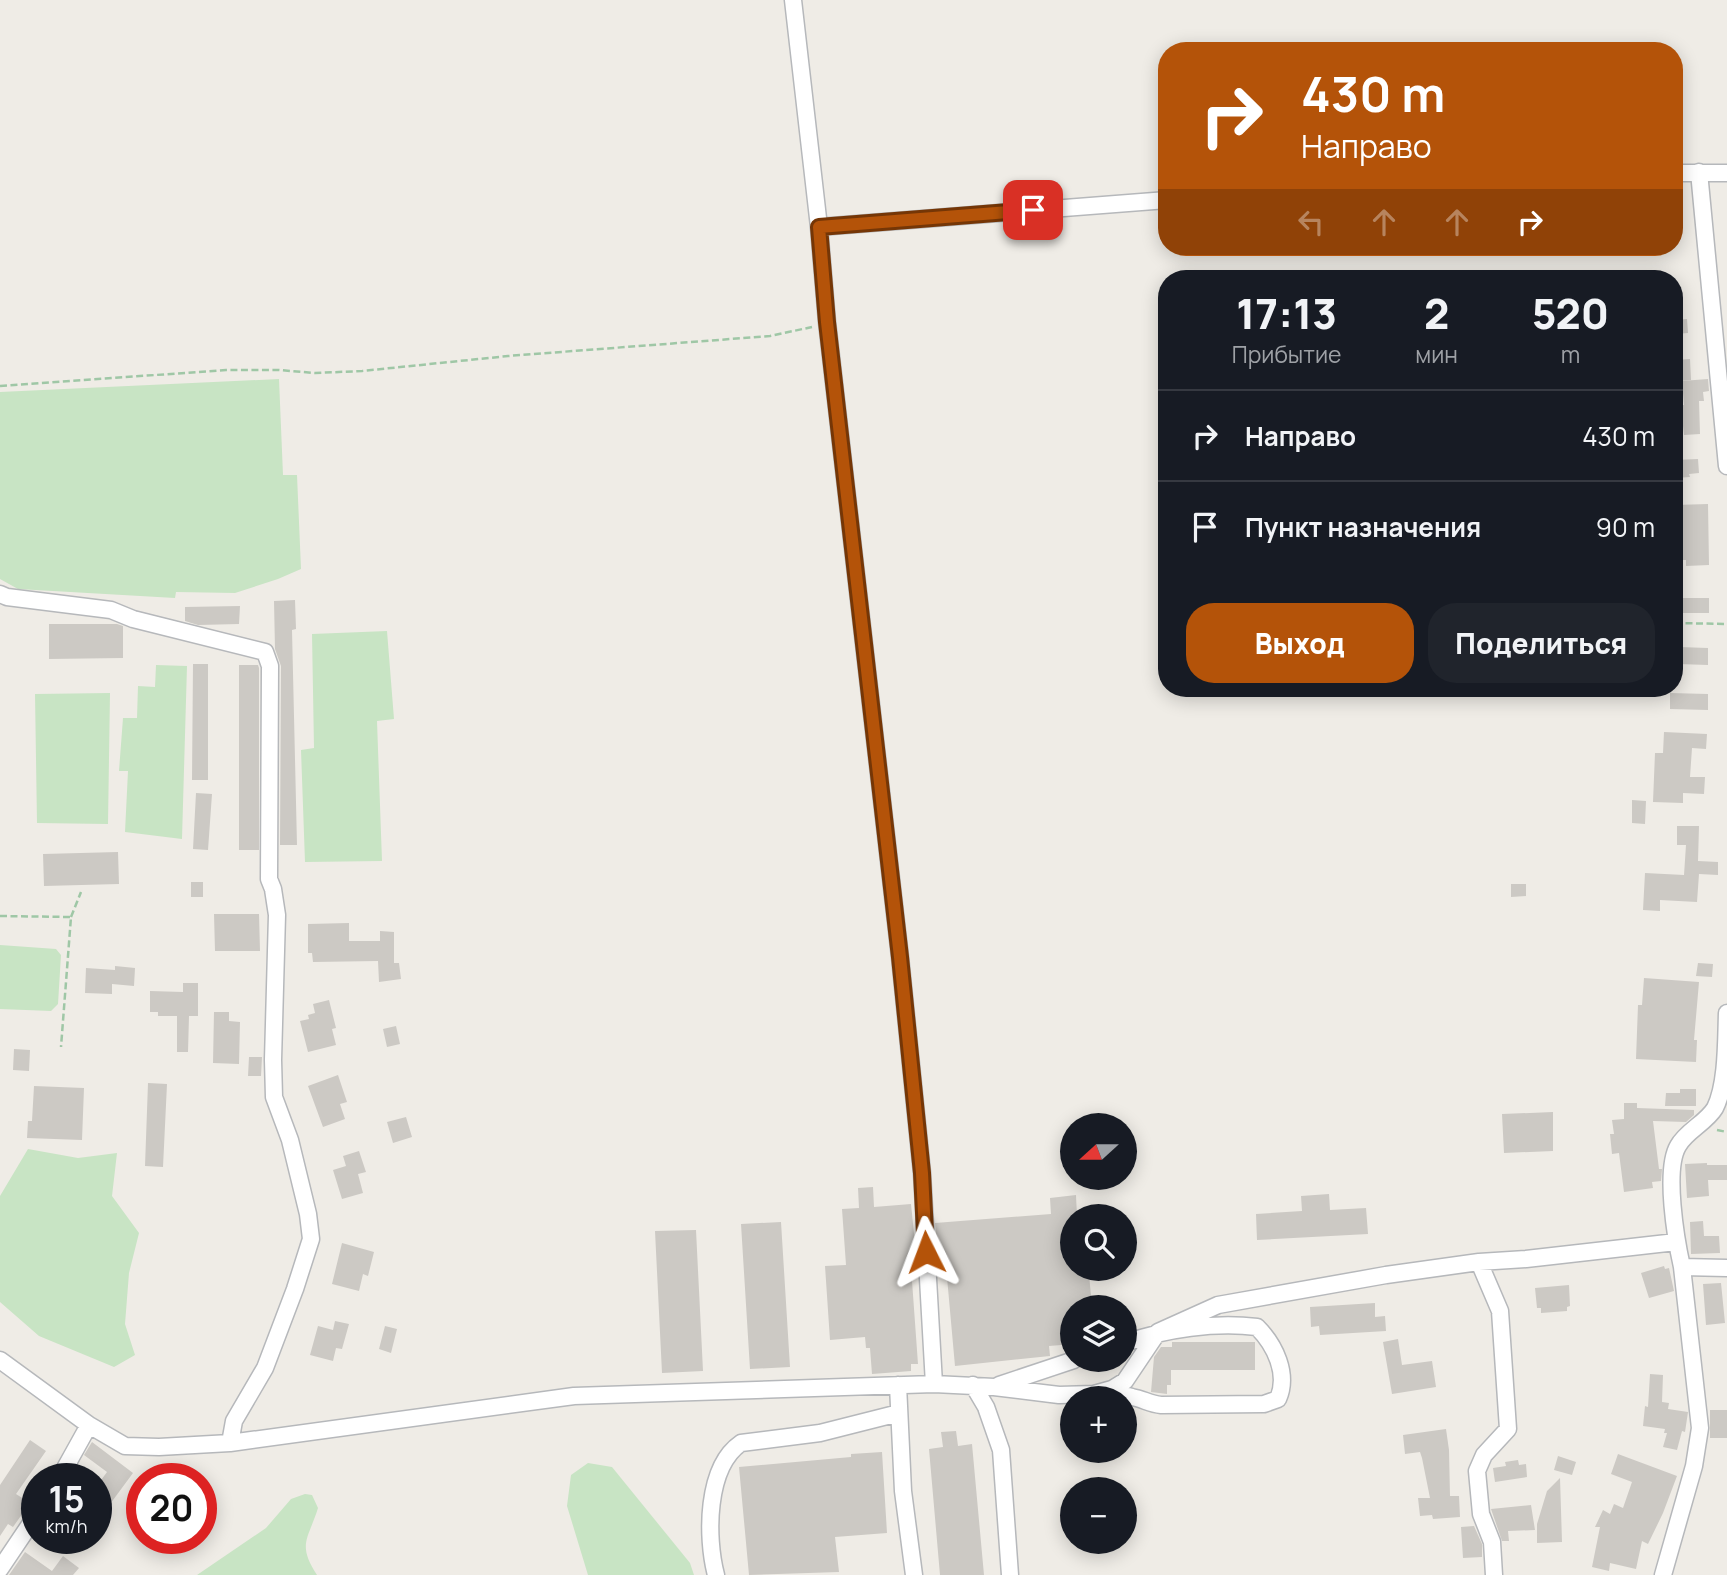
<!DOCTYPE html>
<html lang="ru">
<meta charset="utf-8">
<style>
body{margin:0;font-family:Manrope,sans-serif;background:#20242c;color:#f1f3f6;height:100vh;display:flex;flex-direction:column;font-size:26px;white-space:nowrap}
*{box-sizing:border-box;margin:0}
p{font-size:23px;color:#9ea1a6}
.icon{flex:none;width:38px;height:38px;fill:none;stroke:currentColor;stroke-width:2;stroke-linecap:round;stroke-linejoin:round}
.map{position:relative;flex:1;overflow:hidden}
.panel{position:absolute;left:1158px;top:270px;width:525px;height:427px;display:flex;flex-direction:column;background:#171b24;border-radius:28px;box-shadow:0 4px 18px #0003}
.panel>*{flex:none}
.hud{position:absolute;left:1158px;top:42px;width:525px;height:214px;border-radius:28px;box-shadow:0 4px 18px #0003;background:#b45309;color:#fff;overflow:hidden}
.needle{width:46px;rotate:249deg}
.tools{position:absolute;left:1060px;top:1113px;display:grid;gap:14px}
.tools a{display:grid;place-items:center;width:77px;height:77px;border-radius:50%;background:#171b24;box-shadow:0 4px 18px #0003;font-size:35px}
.speed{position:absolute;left:21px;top:1463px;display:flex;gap:14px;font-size:35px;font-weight:700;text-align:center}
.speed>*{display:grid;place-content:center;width:91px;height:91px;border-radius:50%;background:#171b24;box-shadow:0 4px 18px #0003;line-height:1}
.speed small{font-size:18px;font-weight:400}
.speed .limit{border:10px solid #d22;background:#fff;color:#111}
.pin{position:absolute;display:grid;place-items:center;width:60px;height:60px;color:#fff;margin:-30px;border-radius:14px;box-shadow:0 4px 10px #0006}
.me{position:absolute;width:77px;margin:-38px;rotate:357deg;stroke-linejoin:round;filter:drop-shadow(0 0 5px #0008)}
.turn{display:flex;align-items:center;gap:24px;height:147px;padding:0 28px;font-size:32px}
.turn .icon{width:91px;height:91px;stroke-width:2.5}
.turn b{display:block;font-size:49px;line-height:60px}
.lanes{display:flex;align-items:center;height:66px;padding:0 28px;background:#0003;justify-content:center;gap:35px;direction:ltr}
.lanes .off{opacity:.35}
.eta{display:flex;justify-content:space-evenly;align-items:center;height:119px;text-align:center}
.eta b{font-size:42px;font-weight:800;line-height:49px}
.button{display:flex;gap:14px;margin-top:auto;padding:14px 28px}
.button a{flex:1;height:80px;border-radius:28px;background:#b45309;color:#fff;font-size:28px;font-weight:800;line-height:80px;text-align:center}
.button a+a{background:#20242c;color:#f1f3f6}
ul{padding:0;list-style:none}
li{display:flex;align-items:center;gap:21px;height:91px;padding:0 28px;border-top:2px solid #363941}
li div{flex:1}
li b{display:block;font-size:26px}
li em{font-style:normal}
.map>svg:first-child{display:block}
.green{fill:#c8e4c4}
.building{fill:#ccc9c4}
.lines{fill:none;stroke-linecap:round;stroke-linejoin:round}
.minor-casing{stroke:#b6b8bb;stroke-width:19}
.path{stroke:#9fc7a6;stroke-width:2.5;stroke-dasharray:7 3.5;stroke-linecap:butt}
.minor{stroke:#fff;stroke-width:16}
.route-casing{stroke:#753606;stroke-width:18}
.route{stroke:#b45309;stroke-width:12}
</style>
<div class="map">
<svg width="1727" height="1575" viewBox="0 0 1727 1575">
<rect width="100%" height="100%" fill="#efece6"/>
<path class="green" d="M279,379L283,475H297L301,569L278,579L235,593L176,592L175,598L18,589L0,579V392Z
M387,631L394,719L377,721L382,861L305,862L301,750L314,748L312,634Z
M156,665L187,666L182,839L125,832L128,771H119L123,718H137L138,686L155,687Z
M110,693L108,824L37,823L35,694Z
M0,945L56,949L61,955L58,1004L51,1011L0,1009Z
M28,1149L78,1158L117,1153L112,1196L139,1233L129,1273L125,1324L135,1355L114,1367L39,1336L0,1302V1196Z
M588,1463L612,1467L690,1563L694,1575H588L567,1506L571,1475Z
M305,1494L312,1495L318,1508C308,1540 297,1544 317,1575H197L266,1528L291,1499Z"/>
<path class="building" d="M1687,319L1688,333L1675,334V320Z
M1690,359L1691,380L1675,381L1676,360Z
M1708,379L1709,391L1703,392L1704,401H1699L1700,434L1684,435L1683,426H1675V406L1684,405L1682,381Z
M1698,459L1699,473L1689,474L1690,477L1675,478V460Z
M1708,504L1709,565L1686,566V560H1675V505Z
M1683,598H1709V613H1683Z
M295,600L296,629L292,630L297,845H280L281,666L275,649L274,601Z
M240,606L239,624L198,625L185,621V607Z
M49,624H117L123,626V658L49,659Z
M1679,647L1708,648V665L1678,664Z
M193,664H208V780H192Z
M239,665H258L259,668V850H239Z
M1670,693L1708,694V710L1670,709Z
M1664,732L1707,734L1706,749L1692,748L1690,777H1705L1704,794L1683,793V803L1653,802L1655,753H1663Z
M196,793L212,794L208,850L193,849Z
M1632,800L1646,801L1645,824L1632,823Z
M1677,826H1699L1698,861L1718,862V875L1699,874L1697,902L1660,900V911L1643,910L1645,873L1684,875L1686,845H1677Z
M118,852L119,884L44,886L43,854Z
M191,882H203V897H191Z
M1511,884H1526V896L1511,897Z
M214,914H259L260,951H215Z
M349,923V941H380V931L394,932V963H399L401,979L379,982L378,961L313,962L312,953H308V924Z
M1698,963L1713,964L1712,977L1696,976Z
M115,966L135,968L134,986L112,984V994L85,993L86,968L115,970Z
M1644,978L1699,982L1694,1040H1697L1696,1062L1636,1059L1638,1005H1642Z
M183,983H198V1016H189L188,1052H177V1016H158V1012H150V991L183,992Z
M329,1000L336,1028L332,1029L336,1045L308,1052L300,1021L309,1019L308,1015L315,1013L313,1004Z
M214,1012H229V1021L240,1022L239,1064L213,1063Z
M396,1026L400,1044L387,1047L383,1029Z
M14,1049L30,1050L29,1071L13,1070Z
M249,1057H262L261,1076H248Z
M338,1075L347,1102L340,1104L345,1119L323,1127L308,1086Z
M148,1083L167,1084L163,1167L145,1166Z
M34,1086L84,1088L82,1140L27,1138L28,1121H32Z
M1680,1089H1696V1106H1665L1666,1093H1680Z
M1624,1103H1637V1108L1694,1110V1115L1686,1122L1653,1121L1659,1169H1662L1661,1181L1652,1182L1653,1188L1624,1192L1619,1153L1612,1154L1610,1134H1614L1612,1120L1624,1119Z
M1553,1112V1151L1504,1153L1502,1114Z
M406,1117L412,1137L393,1143L387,1122Z
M359,1151L366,1172L358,1174L363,1193L342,1199L333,1170L346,1166L343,1156Z
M1707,1163V1165H1727V1180H1708L1709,1196L1687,1198L1685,1164Z
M873,1187L874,1207L911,1204L916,1253H910L918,1364H911V1371L872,1374L870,1348H866L865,1337L830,1340L825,1266L846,1265L842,1209L859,1208L858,1188Z
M1329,1194L1330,1210L1366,1208L1368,1234L1257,1240L1256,1214L1302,1211L1301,1196Z
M1076,1195L1077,1216H1073V1269H1082V1274H1089L1092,1307H1073V1344L1049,1346L1050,1356L955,1366L945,1255L938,1256L935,1223L1051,1214L1050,1198Z
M1703,1221L1704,1236H1719L1720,1253L1691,1254L1690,1222Z
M781,1222L790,1367L750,1369L741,1224Z
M696,1230L703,1371L662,1373L655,1231Z
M342,1243L374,1252L368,1276L363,1274L359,1291L332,1284Z
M1664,1266L1665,1269L1669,1268L1674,1291L1649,1298L1641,1273Z
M1721,1283L1725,1323L1706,1325L1703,1284Z
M1569,1285L1570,1306L1567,1307V1311L1541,1313V1308H1537L1535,1288Z
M1375,1303V1317L1385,1316L1386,1331L1320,1335L1319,1326L1311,1327L1310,1307Z
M335,1321L349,1324L342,1349L336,1348L333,1361L310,1355L318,1326L333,1330Z
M385,1326L397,1329L391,1353L379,1349Z
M1398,1339L1402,1365L1432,1361L1436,1387L1392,1394L1383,1342Z
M1172,1342H1255V1370H1171V1385H1167V1394L1151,1392L1154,1357L1161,1347H1172Z
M1650,1374L1663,1375L1662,1402L1669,1403L1668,1409L1688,1412L1685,1432L1682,1431L1677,1450L1663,1447L1667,1433H1664L1665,1429L1643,1426L1645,1406L1648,1407Z
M1710,1410H1727V1438H1710Z
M1446,1429L1449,1450L1450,1496H1459L1460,1517L1433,1519L1432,1515L1420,1516L1418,1498H1430L1422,1458L1420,1452L1405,1454L1403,1435Z
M956,1431L958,1446L972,1444L984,1575H940L929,1449L943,1447L941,1432Z
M30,1440L46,1451L16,1494L30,1503L13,1527L8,1524L0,1536V1485Z
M92,1442L133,1473L96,1523V1487L107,1472L84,1455Z
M882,1452L887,1533L835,1537L839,1572L749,1575L739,1467L851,1457V1454Z
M1618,1454L1677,1476L1663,1513L1648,1544L1642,1541L1636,1569L1610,1563L1609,1571L1592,1567L1600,1527H1595L1603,1510L1610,1514L1614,1504L1623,1508L1632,1482L1611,1474Z
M1558,1456L1576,1462L1572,1475L1554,1470Z
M1518,1460L1519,1465L1526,1464L1527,1477L1495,1482L1493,1468L1506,1466L1505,1462Z
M1560,1478L1562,1542L1537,1543V1524L1547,1491Z
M1531,1505L1535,1530L1508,1531L1509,1541H1502L1491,1509Z
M1474,1526L1482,1544V1557L1463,1558L1461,1527Z
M25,1552L52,1571L63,1556L79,1568L73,1575H9Z"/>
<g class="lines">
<defs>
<path id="minor" d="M793,0L819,227L827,322L900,957L922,1173L934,1384
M1699,172L1727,466
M1675,173H1727
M819,227L1167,200
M0,594L7,597L111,610L133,619L265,652L270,666L269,879L273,889L277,915L273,1060L274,1097L290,1140L308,1214L311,1239L295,1289L265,1368L234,1421L230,1443
M1479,1262L1500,1311L1508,1429L1484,1455L1477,1471L1481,1514L1492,1542L1494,1575
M1682,1267L1727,1268
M0,1360L89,1425L125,1446L159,1447L230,1443L574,1396L934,1384L994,1387L1059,1395L1094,1394L1112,1389L1125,1381L1158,1332L1218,1305L1386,1275L1479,1262L1526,1259L1676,1242
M898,1385L903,1491L914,1575
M973,1385L986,1407L1001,1450L1010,1575
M999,1385L1074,1360
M1102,1394C1112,1395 1122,1394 1132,1397C1143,1399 1150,1404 1161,1405L1264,1404L1278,1399C1289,1374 1275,1345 1257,1327C1214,1322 1166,1329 1125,1343
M59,1479L89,1425
M0,1569L37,1514
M716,1575C706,1537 706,1467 741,1443L820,1433L899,1413
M1663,1575L1694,1466L1700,1428L1682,1267C1676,1240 1664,1170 1678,1146C1686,1131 1706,1123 1715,1108C1727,1084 1726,1040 1727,1013"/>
</defs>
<use href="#minor" class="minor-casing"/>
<path class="path" d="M0,386L226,370H279L315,373L362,371L508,356L770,336L812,327
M1675,623L1727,624
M0,916L71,917L61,1047
M71,917L81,892
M1717,1130L1727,1132"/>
<use href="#minor" class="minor"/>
</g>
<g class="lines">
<defs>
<path id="route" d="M926,1252L922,1173L900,957L827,322L819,227L1033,210"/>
</defs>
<use href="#route" class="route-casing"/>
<use href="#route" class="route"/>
</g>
</svg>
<div class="tools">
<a><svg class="needle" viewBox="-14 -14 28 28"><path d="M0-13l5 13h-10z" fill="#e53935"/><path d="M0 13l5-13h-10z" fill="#9ea1a6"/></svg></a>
<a><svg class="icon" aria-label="search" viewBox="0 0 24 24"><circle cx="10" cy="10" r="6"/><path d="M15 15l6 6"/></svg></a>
<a><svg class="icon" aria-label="layers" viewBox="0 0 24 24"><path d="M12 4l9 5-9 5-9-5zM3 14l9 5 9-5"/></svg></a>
<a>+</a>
<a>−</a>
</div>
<div class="speed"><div>15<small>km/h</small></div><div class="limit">20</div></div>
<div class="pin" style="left:1033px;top:210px;background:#d93025"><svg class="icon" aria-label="arrive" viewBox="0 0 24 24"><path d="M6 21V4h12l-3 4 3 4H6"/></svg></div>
<svg class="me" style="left:926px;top:1252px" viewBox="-20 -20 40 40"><path d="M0-17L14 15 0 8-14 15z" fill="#b45309" stroke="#fff" stroke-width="4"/></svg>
<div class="hud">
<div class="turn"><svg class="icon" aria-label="right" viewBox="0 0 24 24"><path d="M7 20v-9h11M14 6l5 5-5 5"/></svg><div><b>430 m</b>Направо</div></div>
<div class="lanes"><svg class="icon off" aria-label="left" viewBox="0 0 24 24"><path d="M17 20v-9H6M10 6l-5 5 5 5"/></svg><svg class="icon off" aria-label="ahead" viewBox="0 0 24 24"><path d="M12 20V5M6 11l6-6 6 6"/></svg><svg class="icon off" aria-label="ahead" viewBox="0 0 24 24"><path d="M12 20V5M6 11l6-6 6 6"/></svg><svg class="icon" aria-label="right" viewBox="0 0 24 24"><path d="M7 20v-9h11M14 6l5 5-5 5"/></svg></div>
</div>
<section class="panel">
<div class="eta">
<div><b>17:13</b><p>Прибытие</p></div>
<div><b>2</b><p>мин</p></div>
<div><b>520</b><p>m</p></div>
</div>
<ul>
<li><svg class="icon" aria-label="right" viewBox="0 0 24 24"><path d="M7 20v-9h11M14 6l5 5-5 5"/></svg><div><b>Направо</b></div><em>430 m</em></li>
<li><svg class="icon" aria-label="arrive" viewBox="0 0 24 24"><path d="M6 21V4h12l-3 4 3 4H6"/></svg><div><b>Пункт назначения</b></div><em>90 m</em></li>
</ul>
<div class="button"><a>Выход</a><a>Поделиться</a></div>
</section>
</div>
